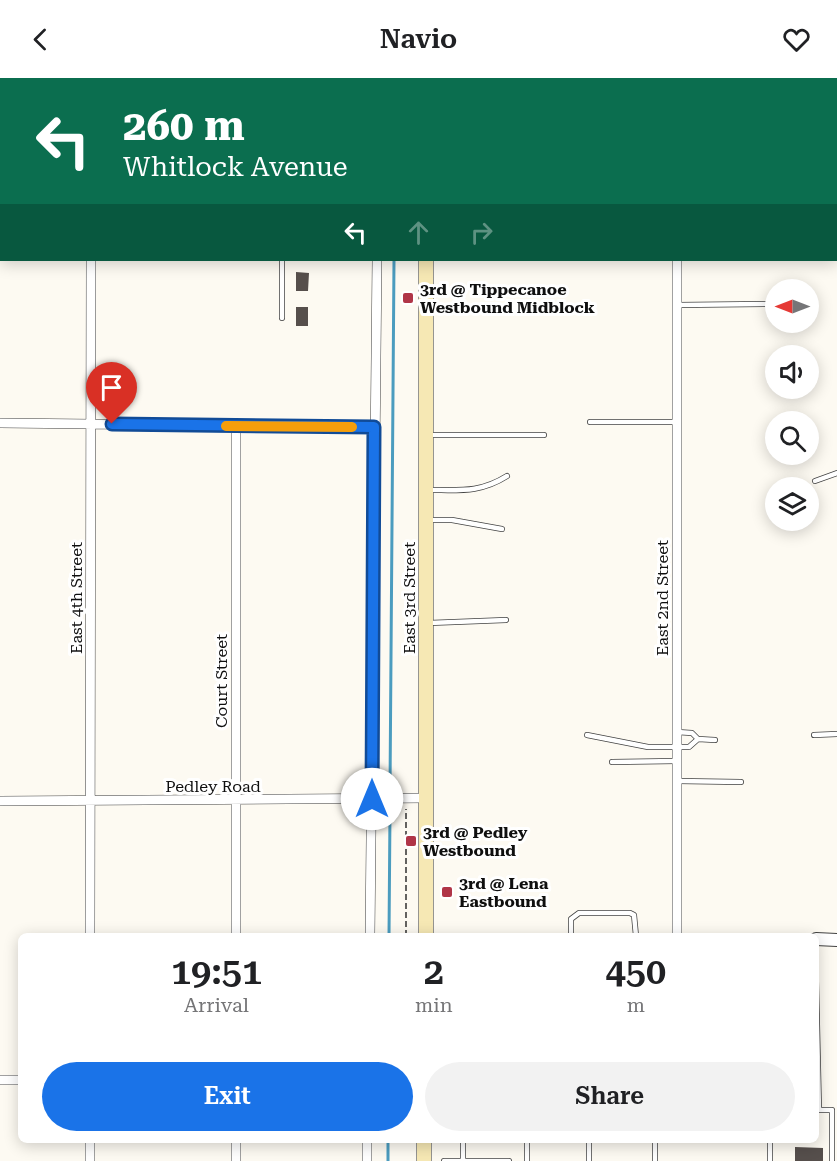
<!DOCTYPE html>
<style>
body{margin:0;font-family:"Roboto Serif",serif;background:#f2f2f2;color:#202124;height:100vh;display:flex;flex-direction:column;font-size:22px;white-space:nowrap}
*{box-sizing:border-box;margin:0}
p{font-size:20px;color:#757577}
.icon{flex:none;width:33px;height:33px;fill:none;stroke:currentColor;stroke-width:2;stroke-linecap:round;stroke-linejoin:round}
.map{position:relative;flex:1;overflow:hidden}
.sheet{position:absolute;left:18px;top:855px;width:801px;height:210px;display:flex;flex-direction:column;background:#fff;border-radius:9px;box-shadow:0 3px 15px #0003}
.sheet>*{flex:none}
.hud{position:absolute;left:0px;top:0px;width:837px;height:183px;box-shadow:0 3px 15px #0003;background:#0b6e4f;color:#fff;overflow:hidden}
.needle{width:39px;rotate:270deg}
.fabs{position:absolute;left:765px;top:201px;display:grid;gap:12px}
.fabs a{display:grid;place-items:center;width:54px;height:54px;border-radius:50%;background:#fff;box-shadow:0 3px 15px #0003;font-size:30px}
.pin{position:absolute;display:grid;place-items:center;width:51px;height:51px;color:#fff;margin:-62px -26px;border-radius:50% 50% 50% 0;rotate:-45deg;box-shadow:0 0 6px #0007}
.pin .icon{rotate:45deg}
.me{position:absolute;width:66px;margin:-33px;rotate:0deg;stroke-linejoin:round;filter:drop-shadow(0 0 4px #0008)}
.turn{display:flex;align-items:center;gap:21px;height:126px;padding:0 24px;font-size:27px}
.turn .icon{width:78px;height:78px;stroke-width:2.5}
.turn b{display:block;font-size:42px;line-height:51px}
.lanes{display:flex;align-items:center;height:57px;padding:0 24px;background:#0003;justify-content:center;gap:30px;direction:ltr}
.lanes .off{opacity:.35}
.eta{display:flex;justify-content:space-evenly;align-items:center;height:102px;text-align:center}
.eta b{font-size:36px;font-weight:600;line-height:42px}
.primary-button{display:flex;gap:12px;margin-top:auto;padding:12px 24px}
.primary-button a{flex:1;height:69px;border-radius:36px;background:#1a73e8;color:#fff;font-size:24px;font-weight:600;line-height:69px;text-align:center}
.primary-button a+a{background:#f2f2f2;color:#202124}
header{display:flex;justify-content:space-between;align-items:center;height:78px;padding:0 24px;background:#fff;font-size:27px;font-weight:600}
.map>svg:first-child{display:block}
.lines{fill:none;stroke-linecap:round;stroke-linejoin:round}
.stream{stroke:#4b9cbf;stroke-width:3}
.building{fill:#564f4c}
.service-casing{stroke:#424242;stroke-width:6}
.minor-casing{stroke:#424242;stroke-width:10}
.tertiary-casing{stroke:#424242;stroke-width:14}
.secondary-casing{stroke:#313131;stroke-width:15}
.path{stroke:#313131;stroke-width:1.5;stroke-dasharray:6 3;stroke-linecap:butt}
.service{stroke:#fff;stroke-width:4.5}
.minor{stroke:#fff;stroke-width:9}
.tertiary{stroke:#fff;stroke-width:12}
.secondary{stroke:#f6e8b4;stroke-width:14}
.route-casing{stroke:#114b97;stroke-width:15}
.route{stroke:#1a73e8;stroke-width:10}
.slow{stroke:#f59e0b;stroke-width:10}
.poi-dot{fill:#b03547;stroke:#fff;stroke-width:2}
.labels{text-anchor:middle;dominant-baseline:central;stroke-width:6;stroke-linejoin:round;paint-order:stroke}
.poi-label{font-size:16px;font-weight:bold;fill:#0f0f0f;stroke:#fff;text-anchor:start}
.street-label{font-size:16px;fill:#0f0f0f;stroke:#fff}
</style>
<header><svg class="icon" aria-label="back" viewBox="0 0 24 24"><path d="M15 5l-7 7 7 7"/></svg>Navio<svg class="icon" aria-label="heart" viewBox="0 0 24 24"><path d="M12 20l-8-8c-3-5 5-10 8-4 3-6 11-1 8 4z"/></svg></header>
<div class="map">
<svg width="837" height="1083" viewBox="0 0 837 1083">
<rect width="100%" height="100%" fill="#fdfaf2"/>
<g class="lines">
<path class="stream" d="M382,0V2
M390,711L394,182
M389,858L390,733
M388,1083V1062"/>
</g>
<path class="building" d="M296,194L309,195L308,213H296Z
M296,229H308V248H296Z
M795,1069L823,1070V1083H795Z"/>
<g class="lines">
<defs>
<path id="service" d="M200,0V2
M13,2L14,0
M836,37H837
M0,51H2
M836,81H837
M282,182V240
M677,227L770,226
M590,344H677
M427,357H544
M815,403L837,395
M429,412C460,412 480,415 507,398
M429,442H452L502,451
M429,545L506,542
M677,654L692,655L698,661
M587,657L648,669H689L698,661L715,662
M814,657L837,656
M612,684L677,683
M677,703L741,704
M571,858V841L579,835H630L634,837L636,858
M816,903L819,1032
M817,1032H832V1083
M463,1062V1082
M589,1062V1083
M655,1062V1083
M770,1062V1083
M444,1083H509
M527,1083V1062"/>
<path id="minor" d="M91,0V2
M371,0V2
M677,2V0
M0,169H2
M0,345L374,349
M236,348V858
M0,723L426,720
M90,858L91,182
M370,858L377,182
M677,858V182
M0,1002H21
M236,1062V1083
M90,1083V1062
M367,1083V1062"/>
<path id="tertiary" d="M816,861L837,862"/>
<path id="secondary" d="M427,0V2
M426,858V182
M424,1083V1062"/>
</defs>
<use href="#service" class="service-casing"/>
<use href="#minor" class="minor-casing"/>
<use href="#tertiary" class="tertiary-casing"/>
<use href="#secondary" class="secondary-casing"/>
<path class="path" d="M406,858V731"/>
<use href="#service" class="service"/>
<use href="#minor" class="minor"/>
<use href="#tertiary" class="tertiary"/>
<use href="#secondary" class="secondary"/>
</g>
<g class="lines">
<defs>
<path id="route" d="M112,346L374,349L372,721"/>
</defs>
<use href="#route" class="route-casing"/>
<use href="#route" class="route"/>
<path class="slow" d="M226,348L352,349"/>
</g>
<g class="poi-dot">
<rect x="402" y="214" width="12" height="12" rx="3"/>
<rect x="405" y="757" width="12" height="12" rx="3"/>
<rect x="441" y="808" width="12" height="12" rx="3"/>
</g>
<g class="labels">
<g class="poi-label">
<text x="420" y="211">3rd @ Tippecanoe<tspan x="420" dy="18">Westbound Midblock</tspan></text>
<text x="423" y="754">3rd @ Pedley<tspan x="423" dy="18">Westbound</tspan></text>
<text x="459" y="805">3rd @ Lena<tspan x="459" dy="18">Eastbound</tspan></text>
</g>
<g class="street-label">
<text transform="translate(76 520) rotate(-90)">East 4th Street</text>
<text transform="translate(409 520) rotate(-90)">East 3rd Street</text>
<text transform="translate(662 520) rotate(-90)">East 2nd Street</text>
<text transform="translate(221 603) rotate(-90)">Court Street</text>
<text x="213" y="708">Pedley Road</text>
</g>
</g>
</svg>
<div class="fabs">
<a><svg class="needle" viewBox="-14 -14 28 28"><path d="M0-13l5 13h-10z" fill="#e53935"/><path d="M0 13l5-13h-10z" fill="#757577"/></svg></a>
<a><svg class="icon" aria-label="sound" viewBox="0 0 24 24"><path d="M4 9h4l5-4v14l-5-4H4zM17 9q2 3 0 6"/></svg></a>
<a><svg class="icon" aria-label="search" viewBox="0 0 24 24"><circle cx="10" cy="10" r="6"/><path d="M15 15l6 6"/></svg></a>
<a><svg class="icon" aria-label="layers" viewBox="0 0 24 24"><path d="M12 4l9 5-9 5-9-5zM3 14l9 5 9-5"/></svg></a>
</div>
<div class="pin" style="left:112px;top:346px;background:#d93025"><svg class="icon" aria-label="arrive" viewBox="0 0 24 24"><path d="M6 21V4h12l-3 4 3 4H6"/></svg></div>
<svg class="me" style="left:372px;top:721px" viewBox="-20 -20 40 40"><circle r="19" fill="#fff"/><path d="M0-13L10 11 0 6-10 11z" fill="#1a73e8"/></svg>
<div class="hud">
<div class="turn"><svg class="icon" aria-label="left" viewBox="0 0 24 24"><path d="M17 20v-9H6M10 6l-5 5 5 5"/></svg><div><b>260 m</b>Whitlock Avenue</div></div>
<div class="lanes"><svg class="icon" aria-label="left" viewBox="0 0 24 24"><path d="M17 20v-9H6M10 6l-5 5 5 5"/></svg><svg class="icon off" aria-label="ahead" viewBox="0 0 24 24"><path d="M12 20V5M6 11l6-6 6 6"/></svg><svg class="icon off" aria-label="right" viewBox="0 0 24 24"><path d="M7 20v-9h11M14 6l5 5-5 5"/></svg></div>
</div>
<section class="sheet">
<div class="eta">
<div><b>19:51</b><p>Arrival</p></div>
<div><b>2</b><p>min</p></div>
<div><b>450</b><p>m</p></div>
</div>
<div class="primary-button"><a>Exit</a><a>Share</a></div>
</section>
</div>
